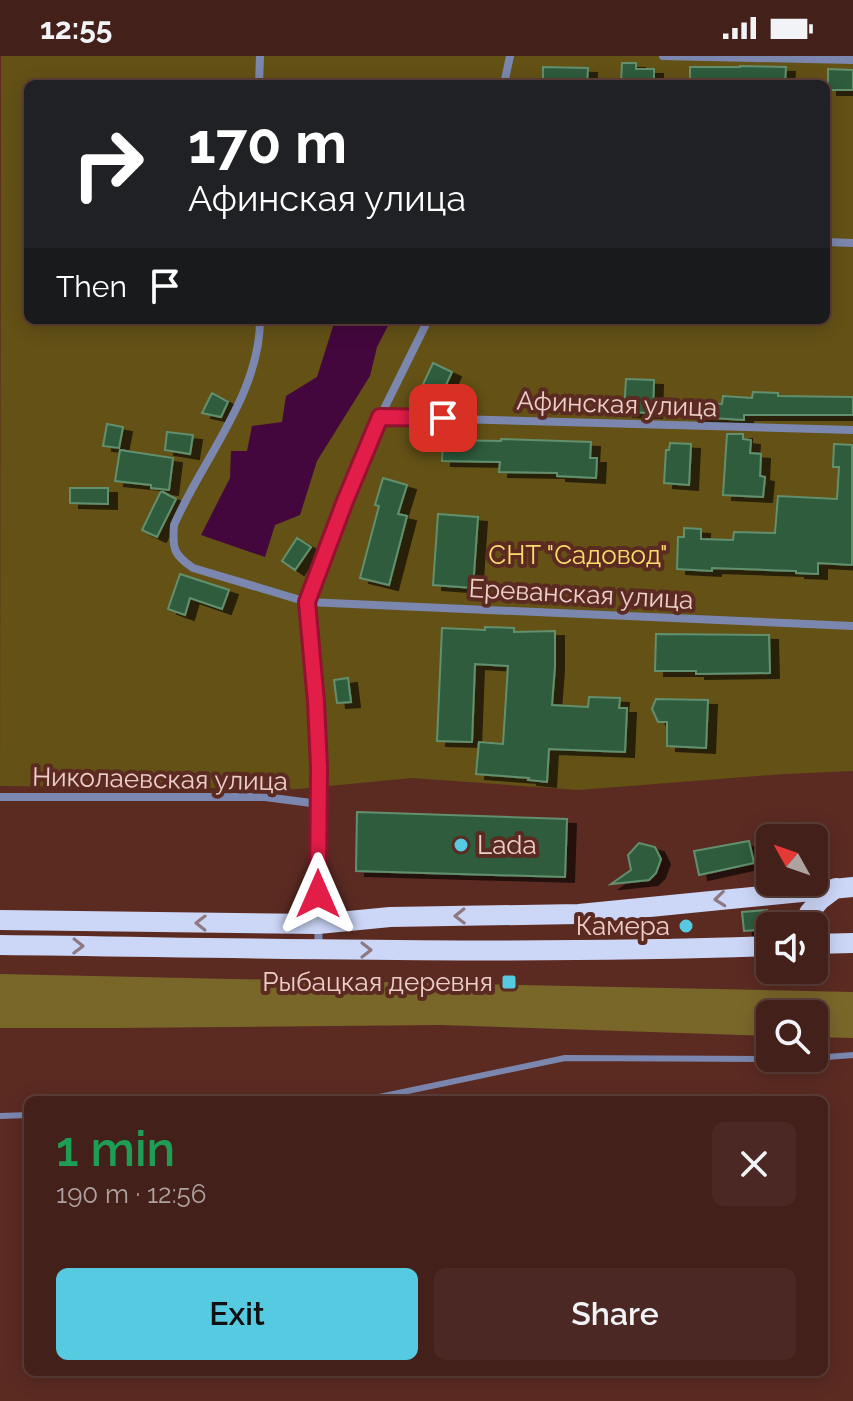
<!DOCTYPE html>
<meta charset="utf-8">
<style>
body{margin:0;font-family:Raleway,sans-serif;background:#4b2823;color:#f1f3f6;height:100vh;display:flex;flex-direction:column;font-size:30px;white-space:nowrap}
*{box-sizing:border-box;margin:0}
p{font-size:26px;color:#afa3a2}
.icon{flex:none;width:44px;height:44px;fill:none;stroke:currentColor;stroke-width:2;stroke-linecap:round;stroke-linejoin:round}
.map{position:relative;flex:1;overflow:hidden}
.details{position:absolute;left:24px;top:1040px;width:804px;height:280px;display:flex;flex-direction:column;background:#44201a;border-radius:12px;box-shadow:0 4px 20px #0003,0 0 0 2px #5c3e39}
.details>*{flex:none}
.top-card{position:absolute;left:24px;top:24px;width:806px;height:244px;border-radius:12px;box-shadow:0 4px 20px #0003,0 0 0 2px #5c3e39;background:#202124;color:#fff;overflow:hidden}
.needle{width:52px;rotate:310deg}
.tools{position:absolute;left:756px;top:768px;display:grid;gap:16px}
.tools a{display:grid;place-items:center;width:72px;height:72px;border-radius:12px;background:#44201a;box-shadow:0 4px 20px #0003,0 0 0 2px #5c3e39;font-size:40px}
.pin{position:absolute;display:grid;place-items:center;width:68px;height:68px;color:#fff;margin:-34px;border-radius:16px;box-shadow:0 4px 12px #0006}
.me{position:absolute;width:88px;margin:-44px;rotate:0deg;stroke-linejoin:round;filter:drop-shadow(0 0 6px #0008)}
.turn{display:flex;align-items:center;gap:28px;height:168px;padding:0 32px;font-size:36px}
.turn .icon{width:104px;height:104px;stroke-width:2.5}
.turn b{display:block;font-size:56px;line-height:68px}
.then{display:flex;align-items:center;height:76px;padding:0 32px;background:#0003;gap:16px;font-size:30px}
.round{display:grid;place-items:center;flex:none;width:84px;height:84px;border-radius:12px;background:#4b2823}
.summary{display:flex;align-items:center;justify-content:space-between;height:136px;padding:0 32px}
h1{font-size:48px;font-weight:600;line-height:60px;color:#1e9e55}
.primary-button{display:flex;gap:16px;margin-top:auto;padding:16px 32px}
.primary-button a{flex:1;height:92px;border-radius:12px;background:#55cae0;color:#111;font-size:32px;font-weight:600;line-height:92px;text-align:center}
.primary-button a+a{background:#4b2823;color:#f1f3f6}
.status{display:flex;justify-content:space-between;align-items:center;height:56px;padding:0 40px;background:#44201a;direction:ltr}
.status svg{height:22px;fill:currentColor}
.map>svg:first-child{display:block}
.green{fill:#635116;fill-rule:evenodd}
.forest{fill:#79672a}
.water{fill:#43073e}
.building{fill:#2e5b3c;stroke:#62906e;stroke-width:2;filter:url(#shadow)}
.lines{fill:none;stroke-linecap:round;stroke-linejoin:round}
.service{stroke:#7c87b0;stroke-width:6}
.minor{stroke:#7c87b0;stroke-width:8}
.primary{stroke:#ccd6f7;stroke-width:20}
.oneway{stroke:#8e7882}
.route-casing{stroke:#92132f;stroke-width:20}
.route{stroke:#e11d48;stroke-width:14}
.poi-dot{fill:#55cae0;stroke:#5b2b22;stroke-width:3}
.labels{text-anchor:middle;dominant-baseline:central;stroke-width:8;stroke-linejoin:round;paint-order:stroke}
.street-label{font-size:26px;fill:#edcec8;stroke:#5b2b22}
.park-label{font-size:26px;fill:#fedb6d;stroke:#5b2b22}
.poi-label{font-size:26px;fill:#edcec8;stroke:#5b2b22;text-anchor:end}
</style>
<div class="status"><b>12:55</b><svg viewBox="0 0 49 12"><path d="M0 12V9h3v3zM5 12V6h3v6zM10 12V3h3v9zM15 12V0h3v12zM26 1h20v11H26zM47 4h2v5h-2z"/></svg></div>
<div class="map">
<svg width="853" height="1345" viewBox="0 0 853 1345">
<defs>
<filter id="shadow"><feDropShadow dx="9" dy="5" stdDeviation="0" flood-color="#0009"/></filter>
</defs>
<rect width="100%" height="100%" fill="#5b2b22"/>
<path class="green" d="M1,0H853V715L785,718L578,734L412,722L298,733L0,730ZM28,28H826V264H28Z"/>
<path class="forest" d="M0,918L853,936V982L814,981V958H770V980L441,969L113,972H0Z"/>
<path class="water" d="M335,264H391L377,291L370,320L317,405L300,459L275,469L265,501L201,479L230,422L231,395H247L252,370L282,366L286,340L317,321Z"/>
<path class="building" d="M622,7H636V13H654V28H621Z
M740,10L786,11L785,27L690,28V11H740Z
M543,11L588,12L587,28H543Z
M828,13L853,14V34H828Z
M433,307L452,316L438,346L419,337Z
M626,323L654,324L653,357L624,356Z
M753,336L778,337V340L853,341V359H744V364L696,361L697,346L722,348L723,340L752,342Z
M212,337L228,346L221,361L202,357Z
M107,368L123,371L119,392L103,390Z
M167,376L193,379L190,398L165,394Z
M727,378H743V383L751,384L750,397L761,398L760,420L765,421L763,441L723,439Z
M501,383L591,386L590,402H597L596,422L557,420V417L499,416L500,406L442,405L443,384L501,385Z
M670,387L691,388L689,429L664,427L666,394H669Z
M834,388L852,389V509L818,507V518L796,517V515L712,512V515L677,513L678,481H684V472L701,473V483L733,484L734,476L775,477L778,440L837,443L839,411H833Z
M120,394L173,402L169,434L151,432V429L115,425Z
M383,422L407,429L398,458L407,460L389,529L360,522L379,450L375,449Z
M70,432H108V448L70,447Z
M161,435L176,443L157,481L142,474Z
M438,458L478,461L473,532L433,529Z
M297,482L311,491L295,514L282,505Z
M180,518L229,534L222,553L190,542L185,559L168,553Z
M485,571L514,572V576L555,575V610L552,649L588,651L589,641L620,642L619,652H627L625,696L549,693L547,726L528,724L529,722L476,718L479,686L503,688L508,610L475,608L472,686L437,685L442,572L485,574Z
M656,578L769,579L770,617L696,618V615H655Z
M348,622L351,646L337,647L334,624Z
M656,643L708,644L706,692L667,690V666H658L652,653Z
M357,756L567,763L565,821L356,815Z
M749,785L754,807L699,819L694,795Z
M639,787L655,791L661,803L656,817L649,824L611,828L631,814L628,799Z
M767,854L769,873L744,875L742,856Z"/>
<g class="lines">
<path class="service" d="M814,1002L853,999
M365,1044L565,1002L791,1003L812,1002
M0,1060L28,1059"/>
<path class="minor" d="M663,0L853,4
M259,28L260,0
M504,28L510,0
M826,186L853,187
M260,264C260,338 202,404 174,469C172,493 174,499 193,512L307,546L853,570
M380,361L853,374
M0,741H265L319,748
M319,893L318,868L319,711L316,646L307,546L345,445L380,361L428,264"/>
<path class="primary" d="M0,864L318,868L390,861L579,858L853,831
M810,870L809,857L820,844L836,832
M814,888L853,887
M0,889C257,892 513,899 770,890"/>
</g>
<defs><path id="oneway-chevron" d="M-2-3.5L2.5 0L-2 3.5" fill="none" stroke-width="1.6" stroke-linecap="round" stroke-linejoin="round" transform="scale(2)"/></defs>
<g class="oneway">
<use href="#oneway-chevron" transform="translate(720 843) rotate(174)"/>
<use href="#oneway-chevron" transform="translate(460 860) rotate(179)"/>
<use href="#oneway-chevron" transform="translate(201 867) rotate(-179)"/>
<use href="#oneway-chevron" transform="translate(78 890) rotate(1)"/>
<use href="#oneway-chevron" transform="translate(366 894)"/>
</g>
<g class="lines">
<defs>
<path id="route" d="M318,838L319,711L316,646L307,546L345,445L380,361L443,362"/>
</defs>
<use href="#route" class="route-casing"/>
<use href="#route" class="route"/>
</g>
<g class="poi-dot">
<circle cx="461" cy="789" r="8"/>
<circle cx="686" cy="870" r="8"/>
<rect x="501" y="918" width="16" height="16" rx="4"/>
</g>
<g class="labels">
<g class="street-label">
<text transform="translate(617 348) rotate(2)">Афинская улица</text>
<text transform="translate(581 538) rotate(3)">Ереванская улица</text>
<text transform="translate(160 723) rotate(1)">Николаевская улица</text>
</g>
<g class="park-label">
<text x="578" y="499">СНТ "Садовод"</text>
</g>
<g class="poi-label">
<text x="477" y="789" text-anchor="start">Lada</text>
<text x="670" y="870">Камера</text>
<text x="493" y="926">Рыбацкая деревня</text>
</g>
</g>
</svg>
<div class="tools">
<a><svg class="needle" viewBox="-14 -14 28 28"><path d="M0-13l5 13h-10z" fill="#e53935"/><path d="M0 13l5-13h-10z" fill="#afa3a2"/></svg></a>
<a><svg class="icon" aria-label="sound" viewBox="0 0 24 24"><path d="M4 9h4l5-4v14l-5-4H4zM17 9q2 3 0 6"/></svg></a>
<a><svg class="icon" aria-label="search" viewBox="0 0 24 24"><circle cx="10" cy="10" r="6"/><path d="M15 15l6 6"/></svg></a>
</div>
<div class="pin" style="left:443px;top:362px;background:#d93025"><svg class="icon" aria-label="arrive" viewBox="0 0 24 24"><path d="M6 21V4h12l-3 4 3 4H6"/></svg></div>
<svg class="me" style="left:318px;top:838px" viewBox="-20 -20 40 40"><path d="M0-17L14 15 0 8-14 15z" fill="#e11d48" stroke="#fff" stroke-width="4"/></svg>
<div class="top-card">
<div class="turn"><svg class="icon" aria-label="right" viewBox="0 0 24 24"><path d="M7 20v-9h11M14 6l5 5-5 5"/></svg><div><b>170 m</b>Афинская улица</div></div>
<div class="then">Then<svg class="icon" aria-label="arrive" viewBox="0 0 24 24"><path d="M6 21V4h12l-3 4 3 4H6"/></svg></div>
</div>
<section class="details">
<div class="summary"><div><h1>1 min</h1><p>190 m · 12:56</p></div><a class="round"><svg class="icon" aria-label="close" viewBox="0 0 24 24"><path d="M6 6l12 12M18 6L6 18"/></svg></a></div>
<div class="primary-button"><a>Exit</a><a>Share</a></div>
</section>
</div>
